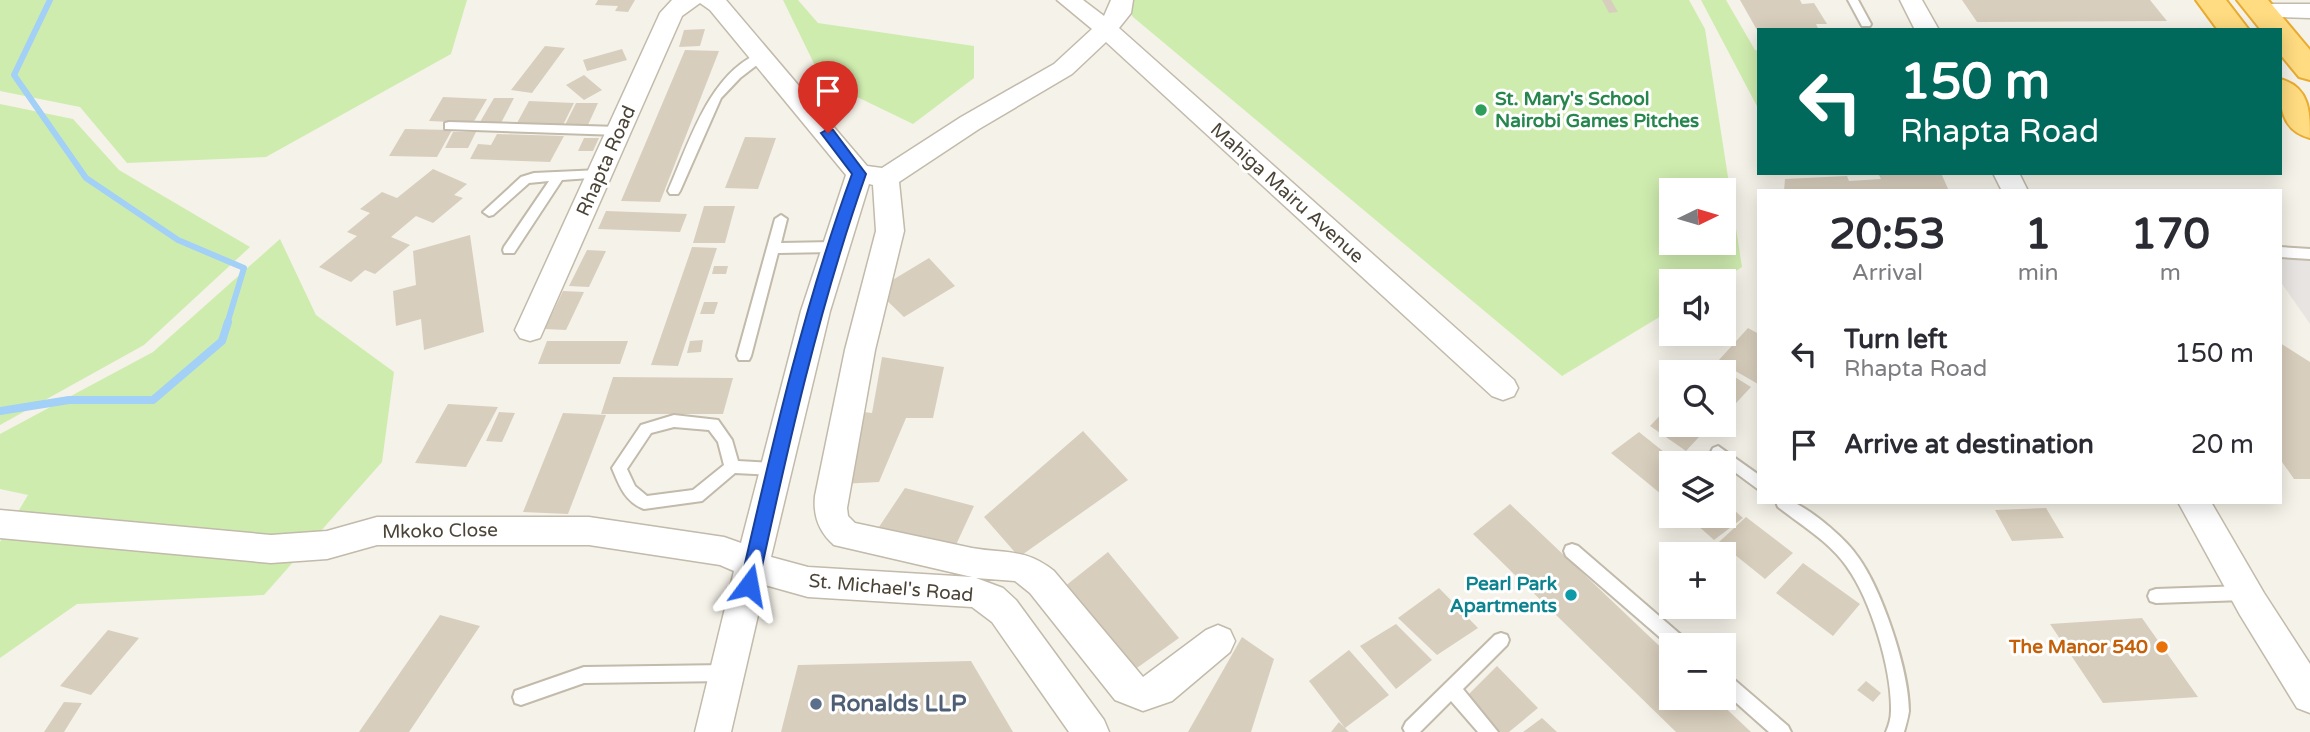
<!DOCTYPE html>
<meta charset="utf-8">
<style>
body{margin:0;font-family:"Varela Round",sans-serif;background:#f7f7f7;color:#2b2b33;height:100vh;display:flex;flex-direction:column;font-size:26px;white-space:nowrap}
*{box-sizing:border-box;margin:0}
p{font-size:23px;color:#7c7c81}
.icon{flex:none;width:38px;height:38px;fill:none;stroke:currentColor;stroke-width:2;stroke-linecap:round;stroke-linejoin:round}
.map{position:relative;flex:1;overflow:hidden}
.side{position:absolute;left:1757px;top:189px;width:525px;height:315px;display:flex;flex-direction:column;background:#fff;border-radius:0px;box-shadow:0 4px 18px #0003}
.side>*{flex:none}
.hud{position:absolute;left:1757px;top:28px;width:525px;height:147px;border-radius:0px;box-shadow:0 4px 18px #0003;background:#00695c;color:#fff;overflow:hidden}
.needle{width:46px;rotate:85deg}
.tools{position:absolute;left:1659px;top:178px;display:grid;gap:14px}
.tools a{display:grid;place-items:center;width:77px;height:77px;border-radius:0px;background:#fff;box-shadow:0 4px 18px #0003;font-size:35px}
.pin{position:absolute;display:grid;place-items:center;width:60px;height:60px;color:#fff;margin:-72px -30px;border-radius:50% 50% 50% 0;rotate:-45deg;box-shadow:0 0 7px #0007}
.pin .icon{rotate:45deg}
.me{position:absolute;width:77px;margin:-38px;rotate:13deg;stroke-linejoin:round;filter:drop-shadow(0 0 5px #0008)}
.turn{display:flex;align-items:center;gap:24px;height:147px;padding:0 28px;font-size:32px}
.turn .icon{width:91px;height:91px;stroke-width:2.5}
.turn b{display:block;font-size:49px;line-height:60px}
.eta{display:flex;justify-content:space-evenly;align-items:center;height:119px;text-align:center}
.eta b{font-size:42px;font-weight:800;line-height:49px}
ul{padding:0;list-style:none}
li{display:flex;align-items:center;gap:21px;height:91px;padding:0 28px}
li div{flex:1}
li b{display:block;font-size:26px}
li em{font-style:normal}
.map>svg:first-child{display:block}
.green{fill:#cfecaf;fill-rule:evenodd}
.parking{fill:#e7e4e1}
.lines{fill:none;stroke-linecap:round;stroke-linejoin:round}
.stream-far1{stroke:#a2d0f6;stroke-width:6}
.stream{stroke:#a2d0f6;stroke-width:8}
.building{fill:#d8cebd}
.service-casing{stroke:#c2baaa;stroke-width:4}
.minor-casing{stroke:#c2baaa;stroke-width:3}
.trunk-casing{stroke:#e9ab30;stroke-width:4}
.service{fill:#fff;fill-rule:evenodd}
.minor{fill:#fff;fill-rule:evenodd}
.trunk{fill:#ffdc81;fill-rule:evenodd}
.route{fill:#2563eb;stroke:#184099;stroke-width:2}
.leisure-dot{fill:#2e9e5b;stroke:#fff;stroke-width:2.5}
.culture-dot{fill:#0f9aa8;stroke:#fff;stroke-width:2.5}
.food-dot{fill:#e8710a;stroke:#fff;stroke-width:2.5}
.service-dot{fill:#5c6f8a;stroke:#fff;stroke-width:2.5}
.labels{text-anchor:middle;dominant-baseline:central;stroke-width:6;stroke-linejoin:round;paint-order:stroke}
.leisure-label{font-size:19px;font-weight:bold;fill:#27864d;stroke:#fff;text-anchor:start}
.street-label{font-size:19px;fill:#4a4336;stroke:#fff}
.culture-label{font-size:19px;font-weight:bold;fill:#0d838f;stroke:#fff;text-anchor:end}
.food-label{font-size:19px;font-weight:bold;fill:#c56008;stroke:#fff;text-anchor:end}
.near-service-label{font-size:23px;font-weight:bold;fill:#4e5e75;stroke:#fff;text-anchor:start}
</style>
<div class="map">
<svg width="2310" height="732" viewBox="0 0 2310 732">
<rect width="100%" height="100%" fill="#f5f2e9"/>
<path class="green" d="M0,0H467L451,54L266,157L127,163L80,107L0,91Z
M783,0H798L818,23L974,46V78L913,124L822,80Z
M1123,0H1689L1705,29L1742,267L1718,282H1671V310L1562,376L1133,17ZM1671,191H1724V243H1671Z
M1701,0H1726L1755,50L1759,51V110Z
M0,104L73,119L119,170L250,247L144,345L0,425Z
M280,239L316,315L394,372L382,462L264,595L77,604L0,658V542L28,495L0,489V434L153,352Z"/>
<path class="parking" d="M2280,252L2310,253V324L2280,281Z"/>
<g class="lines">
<path class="stream-far1" d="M50,0L14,75L86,178L178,240L244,268L227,324"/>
<path class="stream" d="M0,411L69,400H153L222,341L228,322"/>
</g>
<path class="building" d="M598,0H635L628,12L615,11L618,6L595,5Z
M1602,0H1611L1618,12L1609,13Z
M1740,0H1800L1802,4L1814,3L1827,24H1816L1819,30H1757Z
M1962,0H2150L2167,21L1977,22Z
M705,29L700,46L679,47L684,30Z
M545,46L565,48L532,93L511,90Z
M622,49L627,60L587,71L583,60Z
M685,50L719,51L660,202L621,201Z
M584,75L602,90L584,100L566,85Z
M443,97L487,99L473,123L429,121Z
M494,98H514L501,123L480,122Z
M529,101L574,103L563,125L517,123Z
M576,103H598L587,127H564Z
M405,129L452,130L437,157L389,156Z
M453,132H476L468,148H445Z
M497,134L564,136L550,162L470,159L478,144L491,145Z
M745,137L776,138L758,189L725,188Z
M584,138H599L593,151H578Z
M433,169L467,184L454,195L463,198L433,223L416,216L391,237L410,245L375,274L365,270L351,282L319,267L357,236L347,232L370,213L360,209L382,192L397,198Z
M1878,173H1941L1949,191H1784L1785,179L1847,176L1849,181L1881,179Z
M704,206H735L725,243H693Z
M606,211L687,214L680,232L598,229Z
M470,235L484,332L424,350L421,319L396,326L393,291L416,285L413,251Z
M692,247L717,248L678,366L651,365Z
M587,250L606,251L589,287L569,286Z
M929,258L955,286L904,317L876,290Z
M714,266H728L726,274H712Z
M563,291L584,292L566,330L545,329Z
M704,302H718L714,314H700Z
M1748,328L1759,334L1758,384L1718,361Z
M703,340L701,352L687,353L690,341Z
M547,341H628L620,364H538Z
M2280,343L2310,362V479H2294L2280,459Z
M882,357L944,367L933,418H906L879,482L841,484L854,411L872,413Z
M1712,363L1751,387L1724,416V373H1703Z
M613,377L733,378L723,414H601Z
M448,404L498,407L466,467L415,463Z
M1671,404V425H1710L1686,451L1650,426Z
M499,412L515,413L502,442L486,441Z
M563,413L606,415L568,514L523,512Z
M1083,431L1128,480L1019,557L984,517Z
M1639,432L1679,464H1671V486L1661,494L1611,453Z
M905,488L974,506L955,547L879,527Z
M1724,501L1743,518L1714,540L1687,516H1724Z
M1510,504L1671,657V698H1715L1751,732H1676L1473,534Z
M2046,508L2064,538L2012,541L1995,510Z
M1746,517L1793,553L1765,579L1719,542Z
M1108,552L1179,638L1134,670L1064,587Z
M1803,563L1860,604L1833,636L1776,593Z
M1439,588L1478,628L1437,655L1398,618Z
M440,615L480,626L409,732H359Z
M2142,618L2198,697L2103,703L2050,624Z
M1396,624L1432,660L1396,689L1360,646Z
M108,630L139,638L91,695L60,686Z
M1242,637L1274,659L1251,732H1188Z
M1349,650L1389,695L1345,728L1349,732H1331L1339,722L1345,728L1309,681Z
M971,661L1013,732H781L798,665Z
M1497,666L1538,708L1509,732H1491L1467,696Z
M1866,681L1881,693L1873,702L1857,690Z
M64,702L82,703L64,732H44Z
M1542,718L1557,732H1523Z"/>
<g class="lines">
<defs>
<path id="service" d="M1848,0H1858L1871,24L1870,26H1862Z
M762,52L768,56L766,58L740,78L721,98L680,191L678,194H670L668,191C689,144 709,72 762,52Z
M449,122L619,127L625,131L619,135L445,129V123Z
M600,170L606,174L604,177L562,180L514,253H504L503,250L504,247L549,181L529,183L493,215L489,216L483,212L521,177L534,173Z
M781,215L787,219L781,243L833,242L839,247L833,252L778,253L751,356L749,360H739L737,356L775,219Z
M2280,247L2310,249V259L2280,257Z
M674,415L718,420L732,440L738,461L775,463L780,465L782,469L780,473L775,475L735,473L702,501L644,509C625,502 619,485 612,468L641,425ZM674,427L709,430L718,442L724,465L693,490L647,496L635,486L627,469L651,433Z
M1718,446L1759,475V490L1713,456L1711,452L1713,448Z
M1776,502C1782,502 1791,501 1797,504C1816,514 1846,539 1858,557C1882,590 1909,670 1909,711C1908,718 1906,725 1904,732H1886C1889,725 1891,718 1891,711C1892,670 1871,600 1847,567C1830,542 1801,525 1778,507Z
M1572,544L1578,546L1688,641L1690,646L1671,647L1566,556L1564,551L1566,546Z
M2244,586L2250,588L2252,593L2250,598L2244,600L2156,603L2150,601L2148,596L2150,591L2156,589Z
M1501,633L1507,635L1509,640L1507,645L1463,689L1498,732H1478L1451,701L1420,732H1405L1403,728L1406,722L1495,635Z
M726,665L732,668L734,673L732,678L726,681L584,683L521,705L515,703L513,697L515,691L584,667Z
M1724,674L1730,676L1788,726L1791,732H1769L1724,692Z"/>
<path id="minor" d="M672,0H726L867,166L882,168L961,117L1054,64L1092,29L1057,0H1083L1104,16L1111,0H1133L1131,13L1119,28L1514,380L1518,388L1514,396L1503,400L1492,396L1106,42L1072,74L979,129L899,182L904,231L875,350L847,508L848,516L855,523C894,531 933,540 972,548C1006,554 1025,548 1054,571L1143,677L1206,630L1218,625L1230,630L1235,641L1230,652L1172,701L1143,711L1115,700L1030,593L1015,581L976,578L1003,588L1016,600L1104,720L1109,732H1069L992,622L972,607L808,597L765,585L731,732H695L734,571L720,565L589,545H377L327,559L271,563L0,538V510L271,535L327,531L377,517H589L724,537L741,543L801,311L846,175L710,10L700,3L682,16L540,338L530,341L520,338L515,330L660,13ZM869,184L873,185L876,231L845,350L815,496C813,516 819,532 834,545L972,577L808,567L771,557L830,311Z
M1900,0H1922L1939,30H1915Z
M2262,4H2310V18L2254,16L2250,11L2254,6Z
M1993,173H2019L2028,191H2002Z
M2178,502H2211L2264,593L2310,664V713L2297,708L2240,615Z"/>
<path id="trunk" d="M2196,0H2226L2249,30H2218Z
M2237,0H2268L2310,50V80L2299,77L2280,54V30H2261Z
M2280,79C2310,87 2310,112 2310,138C2280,130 2280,105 2280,79Z"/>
</defs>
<use href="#service" class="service-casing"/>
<use href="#minor" class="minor-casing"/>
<use href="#trunk" class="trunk-casing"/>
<use href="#service" class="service"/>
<use href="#minor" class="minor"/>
<use href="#trunk" class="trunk"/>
</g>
<path class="route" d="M828,129L833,130L866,174C819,307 788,446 758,585L755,591L749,593L742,591L740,585C772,446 803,308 852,174L821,133Z"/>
<circle class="leisure-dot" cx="1481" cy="110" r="7"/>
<circle class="culture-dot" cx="1571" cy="595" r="7"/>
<circle class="food-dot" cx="2162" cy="647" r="7"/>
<circle class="service-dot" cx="816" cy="704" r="7"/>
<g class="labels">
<g class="leisure-label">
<text x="1495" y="99">St. Mary's School<tspan x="1495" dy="22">Nairobi Games Pitches</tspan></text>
</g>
<g class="street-label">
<text transform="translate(606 161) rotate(-66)">Rhapta Road</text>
<text transform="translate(1287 193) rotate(42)">Mahiga Mairu Avenue</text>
<text transform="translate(440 531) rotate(-1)">Mkoko Close</text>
<text transform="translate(891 588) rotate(5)">St. Michael's Road</text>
</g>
<g class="culture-label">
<text x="1557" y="584">Pearl Park<tspan x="1557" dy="22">Apartments</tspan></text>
</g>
<g class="food-label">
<text x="2148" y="647">The Manor 540</text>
</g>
<g class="near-service-label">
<text x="830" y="704">Ronalds LLP</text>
</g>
</g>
</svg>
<div class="tools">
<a><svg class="needle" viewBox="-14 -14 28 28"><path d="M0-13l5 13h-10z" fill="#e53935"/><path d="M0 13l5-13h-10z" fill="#7c7c81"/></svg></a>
<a><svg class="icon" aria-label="sound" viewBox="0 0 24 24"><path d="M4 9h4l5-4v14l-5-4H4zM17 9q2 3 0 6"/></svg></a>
<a><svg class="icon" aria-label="search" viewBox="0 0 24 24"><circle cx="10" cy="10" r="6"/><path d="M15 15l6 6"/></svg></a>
<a><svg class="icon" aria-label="layers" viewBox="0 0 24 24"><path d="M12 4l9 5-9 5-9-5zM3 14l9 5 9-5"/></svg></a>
<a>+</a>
<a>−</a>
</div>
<div class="pin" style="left:828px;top:133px;background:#d93025"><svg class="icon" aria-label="arrive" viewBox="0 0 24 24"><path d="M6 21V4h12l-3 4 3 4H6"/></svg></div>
<svg class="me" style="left:749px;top:585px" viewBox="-20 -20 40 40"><path d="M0-17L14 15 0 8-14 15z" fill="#2563eb" stroke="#fff" stroke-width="4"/></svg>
<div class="hud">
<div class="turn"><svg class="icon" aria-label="left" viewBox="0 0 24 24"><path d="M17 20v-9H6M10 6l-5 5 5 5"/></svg><div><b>150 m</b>Rhapta Road</div></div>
</div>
<section class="side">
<div class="eta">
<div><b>20:53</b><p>Arrival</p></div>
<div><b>1</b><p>min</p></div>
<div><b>170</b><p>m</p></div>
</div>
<ul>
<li><svg class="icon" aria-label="left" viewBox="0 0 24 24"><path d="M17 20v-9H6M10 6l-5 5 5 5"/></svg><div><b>Turn left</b><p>Rhapta Road</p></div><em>150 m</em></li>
<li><svg class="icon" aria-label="arrive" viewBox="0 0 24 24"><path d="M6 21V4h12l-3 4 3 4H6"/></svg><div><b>Arrive at destination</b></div><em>20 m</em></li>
</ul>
</section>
</div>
